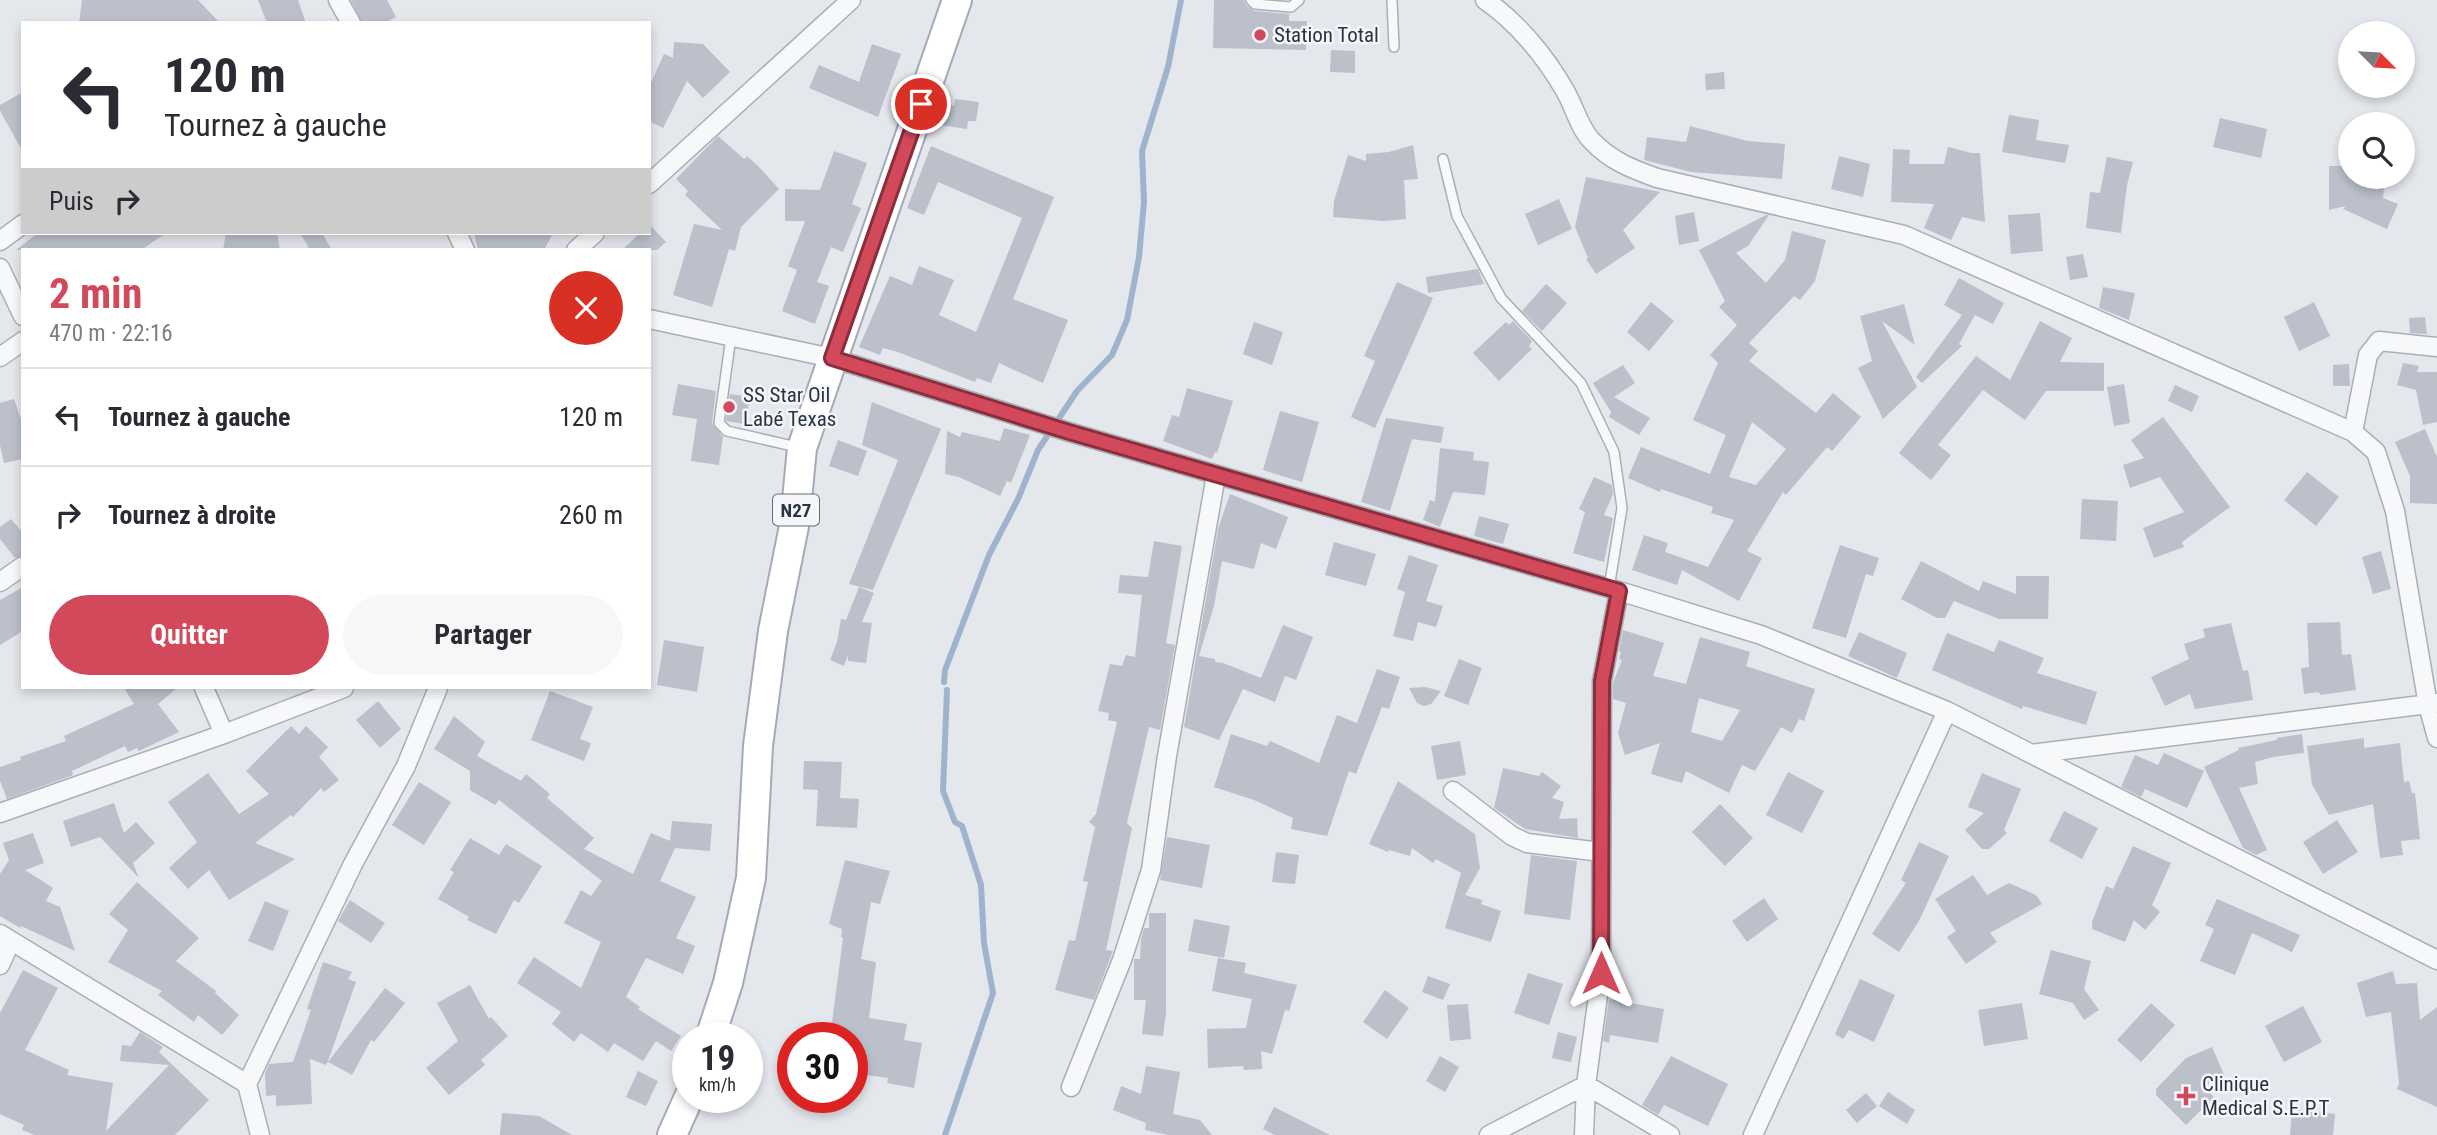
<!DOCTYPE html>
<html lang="fr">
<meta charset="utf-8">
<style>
body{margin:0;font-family:"Roboto Condensed",sans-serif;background:#f7f7f7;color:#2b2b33;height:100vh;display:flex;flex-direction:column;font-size:26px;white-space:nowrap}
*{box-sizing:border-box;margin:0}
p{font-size:23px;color:#7c7c81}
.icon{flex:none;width:38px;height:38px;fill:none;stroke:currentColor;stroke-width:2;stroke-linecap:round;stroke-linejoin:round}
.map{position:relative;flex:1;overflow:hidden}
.details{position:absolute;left:21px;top:248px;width:630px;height:441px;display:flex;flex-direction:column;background:#fff;border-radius:0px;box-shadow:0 4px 10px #0003}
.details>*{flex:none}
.banner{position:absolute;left:21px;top:21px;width:630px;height:214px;border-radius:0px;box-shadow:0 4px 10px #0003;background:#fff;color:#2b2b33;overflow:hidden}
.needle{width:46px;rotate:114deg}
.fabs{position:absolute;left:2338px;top:21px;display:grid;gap:14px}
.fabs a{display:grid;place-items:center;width:77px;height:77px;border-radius:50%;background:#fff;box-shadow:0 4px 10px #0003;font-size:35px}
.speed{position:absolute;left:672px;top:1022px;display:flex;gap:14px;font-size:35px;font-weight:700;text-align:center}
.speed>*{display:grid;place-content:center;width:91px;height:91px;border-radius:50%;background:#fff;box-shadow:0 4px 10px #0003;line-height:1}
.speed small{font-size:18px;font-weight:400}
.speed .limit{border:10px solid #d22;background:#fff;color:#111}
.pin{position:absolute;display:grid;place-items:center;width:60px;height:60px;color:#fff;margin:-30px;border:4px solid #fff;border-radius:50%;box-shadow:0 2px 7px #0007}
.me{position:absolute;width:77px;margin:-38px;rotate:0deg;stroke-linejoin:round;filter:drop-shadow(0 0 5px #0008)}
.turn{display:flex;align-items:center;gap:24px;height:147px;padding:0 28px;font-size:32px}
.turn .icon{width:91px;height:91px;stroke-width:2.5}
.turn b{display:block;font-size:49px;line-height:60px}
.then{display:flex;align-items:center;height:66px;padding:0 28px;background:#0003;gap:14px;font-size:26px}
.round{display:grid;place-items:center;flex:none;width:74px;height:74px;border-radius:37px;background:#f7f7f7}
.head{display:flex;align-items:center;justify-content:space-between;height:119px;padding:0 28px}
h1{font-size:42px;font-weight:700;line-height:52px;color:#d1495b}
.cta{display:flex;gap:14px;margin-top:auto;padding:14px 28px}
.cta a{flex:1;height:80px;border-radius:42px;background:#d1495b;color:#fff;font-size:28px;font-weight:700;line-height:80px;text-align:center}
.cta a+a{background:#f7f7f7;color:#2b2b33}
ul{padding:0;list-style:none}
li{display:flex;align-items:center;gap:21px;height:98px;padding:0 28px;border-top:2px solid #e1e1e2}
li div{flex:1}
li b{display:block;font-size:26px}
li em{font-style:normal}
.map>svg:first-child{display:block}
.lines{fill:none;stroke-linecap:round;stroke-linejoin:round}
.stream{stroke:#9fb4cc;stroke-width:6}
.building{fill:#bbc0ca;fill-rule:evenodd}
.lane-casing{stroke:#a9aeb7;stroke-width:12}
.street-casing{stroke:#a9aeb7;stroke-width:21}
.primary-casing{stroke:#a3abb8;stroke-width:32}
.lane{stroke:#f7f8fa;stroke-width:9}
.street{stroke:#f7f8fa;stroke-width:18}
.primary{stroke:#fff;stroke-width:28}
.route-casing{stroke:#882f3b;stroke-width:18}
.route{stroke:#d1495b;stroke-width:12}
.poi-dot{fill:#d1495b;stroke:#f4f6f9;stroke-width:2.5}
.labels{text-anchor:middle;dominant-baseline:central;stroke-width:5;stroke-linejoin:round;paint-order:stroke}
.shield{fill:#f4f6f9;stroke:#676e7b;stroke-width:2}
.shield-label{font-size:19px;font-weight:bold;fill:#2b3445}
.poi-label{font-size:21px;fill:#2b3445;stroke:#f4f6f9;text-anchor:start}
</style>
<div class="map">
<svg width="2437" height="1135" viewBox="0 0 2437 1135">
<rect width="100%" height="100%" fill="#e4e7ec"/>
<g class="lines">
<path class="stream" d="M944,682L945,670L989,555L1018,499L1038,450L1077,391L1112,355L1127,320L1139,257L1144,202L1142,151L1168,67L1181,0
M945,1135L993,993L984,943L981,885L962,826L955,822L943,791L947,690"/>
</g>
<path class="building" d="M82,0H198L220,23H79Z
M258,0H298L306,23H267Z
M351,0H387L396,17L385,23H362Z
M1214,0H1244L1246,5L1254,11L1289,14V21H1307L1306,50L1213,48Z
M674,42L703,44L730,72L703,98L687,81L663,128L649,121V87L664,54L673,58Z
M872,44L901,54L878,117L809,88L819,65L859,82Z
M1331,50L1355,51V73L1330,72Z
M1724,72L1725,89L1706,90L1705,74Z
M23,92V152L0,111V105Z
M955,99L979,102L976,121H968L967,129L940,125L941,121L933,119L939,102L954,106Z
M2009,115L2039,120L2036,140L2069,145L2065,163L2002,152Z
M2220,118L2267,129L2261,158L2213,147Z
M1690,126L1748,141L1785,144L1782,179L1691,172L1644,160L1647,137L1686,142Z
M718,136L744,159L747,156L759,167L779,189L741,227L735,251L729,249L712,307L673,295L694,224L722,230L685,195L688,191L676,179Z
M1413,145L1418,179L1404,180L1406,219L1383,221L1333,217L1334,201L1348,155L1366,161V154L1389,152Z
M931,146L1054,197L1013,299L1068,320L1043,383L999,363L991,383L977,378L975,382L898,352L883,348L880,355L859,347L890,276L912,285L919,266L954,280L939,315L976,332L1022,218L938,182L924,215L907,208Z
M1948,147L1971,153H1980L1985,222L1962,217L1951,240L1924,228L1934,204L1891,202L1893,149L1910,150L1909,164H1944Z
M834,151L867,163L852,204L861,208L843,252L831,247L817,282L829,286L815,324L782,311L797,270L788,266L805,221H785V189L820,190Z
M1839,156L1870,164L1863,197L1831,189Z
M2107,157L2133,162L2127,185L2121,233L2086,228L2090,192L2100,193Z
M2329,166H2350V177H2385L2383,198L2398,204L2387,229L2343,209L2346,206L2329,210Z
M1586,177L1660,192L1623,230L1635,248L1596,274L1586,259L1588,258L1575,227Z
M1559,199L1572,229L1538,245L1525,214Z
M1694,212L1699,241L1679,245L1675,216Z
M2040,213L2043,251L2011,254L2008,215Z
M1766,215H1769L1748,246L1736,253L1766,283L1785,260L1792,231L1826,240L1815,281L1800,300L1794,296L1749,343L1758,351L1749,361L1816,413L1833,393L1861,417L1832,451L1827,447L1786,495L1783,492L1747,551L1762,558L1739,601L1682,570L1677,585L1632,570L1644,535L1668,543L1665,552L1708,567L1734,520L1711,513L1713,507L1661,489L1660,492L1628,478L1641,447L1710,474L1726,435L1693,420L1718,363L1710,355L1737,325L1719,307L1725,301L1699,250ZM1752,422L1786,449L1756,485L1729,477Z
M649,224L666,242L657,250H622L640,233H649Z
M38,233H166L141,250H16Z
M226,233H277L280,250H223Z
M300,233H322L332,250H310Z
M474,233H553L544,250H478Z
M2083,254L2088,277L2070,280L2066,257Z
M1478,269L1484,284L1428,293L1426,277Z
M1959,278L2004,303L1993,324L1975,315L1959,344L1962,346L1922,383L1916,377L1962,315L1944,305Z
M1397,282L1433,298L1375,428L1351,417L1375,361L1364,356Z
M1546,284L1567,303L1542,331L1522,311Z
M2103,287L2135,293L2129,320L2099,308Z
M1651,302L1674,321L1649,351L1627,332Z
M2314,302L2330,336L2299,351L2284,317Z
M1904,304L1915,345L1882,321L1917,387L1883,419L1858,368L1872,361L1860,316Z
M2425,317L2427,334L2410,333L2409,318Z
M1513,321L1532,341L1529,346L1532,349L1499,381L1473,353L1506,322L1509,325Z
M2040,321L2072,338L2060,362L2104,363V391H2046L2025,420L1983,390L1938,445L1951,455L1931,480L1899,453L1976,356L2010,380Z
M1254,322L1283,332L1272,365L1243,354Z
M2403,363L2419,366L2417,372H2437V422L2423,425L2416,390L2397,385Z
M2349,364L2350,386H2333V365Z
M1623,365L1635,383L1614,397L1650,418L1639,435L1609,417L1611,412L1593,383Z
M678,384L716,391L712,423L723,437L719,465L691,461L697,419L672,415Z
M2124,384L2130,423L2114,426L2107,387Z
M2175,385L2199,396L2192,412L2168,401Z
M1187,388L1233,401L1217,453L1215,452L1212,459L1163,441L1172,415L1179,417Z
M730,394L750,397L745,424L726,421Z
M14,399L23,425V459L4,463L0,445V403Z
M872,402L941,429L873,590L849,584L898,460L862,445Z
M1280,411L1319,422L1302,482L1263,470Z
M2163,417L2230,507L2182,542L2184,547L2154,558L2143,528L2184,512L2160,477L2130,488L2123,465L2144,458L2131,440Z
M1386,418L1444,427L1441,443L1412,439L1390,511L1361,502Z
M1004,428L1030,435L1011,483L1007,481L1000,496L959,477L945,474L947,431L960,437L962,432L1000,441Z
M2425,429L2437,457V504L2410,503V476L2395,442Z
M838,440L867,451L858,476L829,466Z
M1440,448L1474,452L1473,460L1489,462L1485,495L1453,492L1440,527L1423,520L1430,500L1435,502Z
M2307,472L2339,497L2316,526L2284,500Z
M1594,477L1612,485L1613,494L1604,515L1613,518L1604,562L1573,553L1585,512L1579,509Z
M1230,494L1288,517L1276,549L1261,543L1254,569L1222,561L1214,606L1199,656L1215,659V662L1223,663L1261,678L1283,625L1313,637L1296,680L1285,676L1275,702L1243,689L1219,740L1184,727L1218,529Z
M2082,499L2118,501L2116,541L2080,539Z
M1479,516L1509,524L1503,544L1474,536Z
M11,519L23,533V555L15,558L0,539V527Z
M1154,541L1182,546L1166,643L1175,645L1160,730L1149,727L1127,823L1132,828L1106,950L1113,951L1094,1000L1055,990L1069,940L1075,941L1088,882L1083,881L1095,827L1089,822L1096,814L1117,722L1108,720L1109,713L1098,711L1110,664L1122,666L1126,655L1135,657L1142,595L1118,593L1120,575L1148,577Z
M1334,542L1376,554L1366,586L1325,575Z
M1840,545L1879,558L1873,576L1866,574L1846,638L1812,628Z
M2381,551L2391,589L2373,594L2362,557Z
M1409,555L1438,565L1426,601L1443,606L1436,627L1418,622L1413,641L1393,636L1405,592L1397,589Z
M1921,561L1979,591L1983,581L2016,594V576H2049L2048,619H1999L1954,601L1945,618H1937L1901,599Z
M23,587V631L0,645V600Z
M859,587L874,593L862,622L872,623L866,663L848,661V655L844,666L830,660L837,642L841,619L846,620Z
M2340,622L2342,655L2351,654L2356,690L2320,695L2319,692L2304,694L2301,668L2309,667L2307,623Z
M2231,623L2243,671L2248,670L2253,700L2195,709L2190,694L2165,706L2151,677L2189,659L2184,644L2205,637L2203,629Z
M1623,630L1664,643L1653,676L1686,684L1700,637L1750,652L1746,666L1815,689L1804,721L1799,719L1792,733L1781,727L1755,771L1742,765L1729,793L1686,771L1682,783L1651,774L1660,743L1625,755L1618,733L1626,703L1613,699V683L1622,660L1619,659L1621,652L1619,651ZM1699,698L1740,710L1722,741L1691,732Z
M1859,632L1907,653L1897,678L1848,656Z
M1947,633L1994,652L1999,640L2044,658L2037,673L2097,692L2086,725L2023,706L2022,709L1932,670Z
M664,640L704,647L697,692L657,685Z
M1459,659L1482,668L1468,705L1444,696Z
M1377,669L1400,677L1389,709L1382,707L1356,774L1349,771L1327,836L1291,829L1293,818L1254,800L1214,787L1231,734L1267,746L1270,741L1319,763L1337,715L1357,723Z
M1425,687L1441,691L1431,704L1424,706L1417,703L1409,688Z
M124,688H177L158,704L179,732L139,751L137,748L128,752L125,746L72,771L73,775L7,799L0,781V767L21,760L20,757L66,741L64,736L134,704Z
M550,691L593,707L580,739L591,743L584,761L531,740Z
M378,701L401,729L380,748L356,720Z
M454,716L485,742L477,756L521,781L526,774L550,794L547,798L594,838L584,849L633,874L651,833L670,841L672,821L712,824L710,851L675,848L660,881L696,897L676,938L695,946L683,974L646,958L626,997L640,1007L638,1009L681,1036L671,1051L656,1041L643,1061L614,1043L608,1052L581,1033L574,1042L552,1024L561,1012L517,983L534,957L581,988L601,942L564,923L581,890L591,896L602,881L499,800L495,805L470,790V771L434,749Z
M291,726L299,734L306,726L328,747L319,757L339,780L324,792L321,788L293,817L291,815L255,843L295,859L229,900L209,870L188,889L169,868L197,842L168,802L208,773L239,814L269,794L246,771Z
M2302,734L2304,753L2273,757L2255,762L2258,784L2239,788L2267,850L2256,855L2243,848L2204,767L2239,750L2238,748L2277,740V738Z
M2364,738V748L2400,743L2404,782L2409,781L2412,793H2415L2420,839L2401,841L2403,855L2380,858L2373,804L2329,815L2312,784L2307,746Z
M1460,741L1466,775L1437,780L1431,746Z
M2164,753L2204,771L2187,808L2145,789L2141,797L2121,787L2135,755L2158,765Z
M804,761L842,762L840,798L859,799L857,828L816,826L818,790L803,789Z
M1503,768L1539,776L1542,772L1561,786L1552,798L1564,802L1559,819L1577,818L1578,838L1525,829L1494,808Z
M1788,772L1824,791L1802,833L1766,815Z
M1982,773L2021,789L2004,830L2007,833L1989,849H1982L1965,830L1984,813L1968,807Z
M1398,781L1475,834L1480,868L1465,895L1482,900L1481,904L1501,911L1491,942L1445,928L1461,873L1436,859L1433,863L1412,848L1410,856L1389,850L1388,852L1369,844Z
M419,782L451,802L424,845L392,825Z
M114,803L124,833L136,822L155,843L133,863L139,878L100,837L71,847L63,821Z
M1720,804L1753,838L1725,866L1692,832Z
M2064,811L2098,828L2082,859L2049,841Z
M2337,820L2358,852L2323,874L2303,842Z
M33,833L44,863L25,870L53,888L46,901L60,907L75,951L21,926L20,928L0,916V874L9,860L3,843Z
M1167,837L1210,845L1202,888L1160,880Z
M470,838L499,855L506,844L542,866L519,903L514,900L496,934L467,920L469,917L438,899L454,872L450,870Z
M1919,842L1949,856L1919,921L1899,952L1872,934L1906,883L1901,880Z
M2133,846L2171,863L2152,905L2160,912L2145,930L2134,920L2125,942L2092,929V922L2106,886L2113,889Z
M1276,852L1299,855L1295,884L1272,882Z
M1531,855L1577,861L1570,920L1524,914Z
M845,860L890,871L880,904L871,902L861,959L876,962L869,1018L907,1024L904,1040L922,1043L914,1088L887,1083L888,1078L852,1073V1038H830L843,938L841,937L842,929L829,924Z
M1973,875L1987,895L2009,883L2036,895L2042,904L1990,933L1997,942L1966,964L1947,937L1956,931L1935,899Z
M137,882L199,938L176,961L216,991L215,993L239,1015L222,1035L198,1015L194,1022L158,995L162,991L108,962L128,930L109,914Z
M1764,898L1778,919L1747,942L1732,921Z
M2217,899L2300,935L2292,952L2252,933L2235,975L2200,961L2214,929L2205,925Z
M350,900L385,923L371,943L338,921Z
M265,901L289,911L273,951L248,941Z
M1149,913H1166V1012L1163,1036L1142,1034L1146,1000H1134V959H1140L1141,939L1144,928H1149Z
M1194,919L1230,926L1224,958L1188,951Z
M2051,950L2091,961L2084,989L2099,1010L2084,1020L2073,1003L2039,994Z
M1218,958L1246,963L1244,973L1297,985L1289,1011L1285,1010L1272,1054L1261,1051L1262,1069L1244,1070L1243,1066L1208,1068L1207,1029L1246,1028L1252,999L1212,991Z
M323,962L352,972L348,979L356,982L328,1061L326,1065L310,1059L312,1104L276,1106V1095L266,1096L265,1073L269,1064L293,1062L311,1010L307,1009Z
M23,970L58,988L25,1050L69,1070L67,1075L113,1083L106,1131L169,1065L120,1061L122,1045L131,1046L140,1032L163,1047L159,1052L209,1100L175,1135H34L22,1130L24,1125L0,1114V1013Z
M2393,971L2396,984L2417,983L2420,1020L2437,1007V1107L2397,1089L2399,1083L2391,1012L2366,1017L2357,983Z
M1528,973L1563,984L1549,1025L1514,1013Z
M1428,976L1450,984L1443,1000L1422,992Z
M1860,979L1895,995L1874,1042L1849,1030L1843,1039L1835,1034Z
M470,985L489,1019L491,1017L508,1036L481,1060L485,1065L449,1095L426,1068L458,1041L437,1003Z
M385,988L405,1003L374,1042L371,1040L352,1075L328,1062Z
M1385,990L1409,1008L1387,1039L1363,1022Z
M1609,999L1664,1009L1658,1043L1610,1035L1609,1043L1603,1041Z
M2022,1003L2028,1039L1984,1046L1978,1010Z
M2151,1003L2175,1025L2141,1062L2117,1040Z
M1468,1004L1471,1039L1450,1041L1447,1005Z
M2303,1006L2322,1042L2284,1062L2265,1026Z
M1558,1032L1577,1037L1571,1062L1552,1058Z
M2212,1047L2225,1077L2203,1086L2214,1097L2186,1125L2156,1095V1089L2186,1058Z
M1440,1056L1459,1067L1445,1092L1426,1081Z
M1671,1056L1728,1084L1708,1126L1664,1105L1658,1115L1642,1105Z
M1146,1066L1180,1072L1173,1114L1200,1120L1212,1135H1168L1145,1130L1146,1123L1113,1110L1121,1086L1141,1094Z
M638,1071L658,1081L646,1106L626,1097Z
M1888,1092L1915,1110L1907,1124L1879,1106Z
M1866,1093L1877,1106L1857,1123L1846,1110Z
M1274,1107L1330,1135H1275L1263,1129Z
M2292,1109L2335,1114L2333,1135H2290Z
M502,1113L539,1116L572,1135H500Z"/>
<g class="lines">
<defs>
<path id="lane" d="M1251,0L1255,4L1291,7L1299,0
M1392,0L1394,47
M1443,159L1457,216L1501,298L1581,383L1614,452L1622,508L1609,588
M731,337L719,423L727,431L797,447"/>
<path id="street" d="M338,0L351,23
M1485,0C1516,21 1545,56 1564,89C1574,105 1579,128 1592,141C1611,161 1632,169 1657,178L1904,235L2353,432L2376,452L2395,511L2428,705L2437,738
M649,184L851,0
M457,233L465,250
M0,241L23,224
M576,250L595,233
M0,268L23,316
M649,319L832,358L1069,432L1619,591L1761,635L1947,711L2437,960
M0,357L23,341
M2353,432L2368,355L2379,341L2437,347
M0,582L23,566
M204,688L224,734
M2031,754L2437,703
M1453,791L1512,836L1527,843L1601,852
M0,813L224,734L344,688
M0,934L247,1084L260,1135
M0,965L11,941
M247,1084L353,864L406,766L438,688
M1071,1087L1122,960L1151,870L1167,756L1216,475
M1489,1135L1586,1085L1670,1135
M1584,1135L1586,1085L1601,973L1602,681L1619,591
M1753,1135L1947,711"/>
<path id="primary" d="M710,1038L728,983L751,878L758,746L773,631L795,521L802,448L957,0
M672,1135L689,1097"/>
</defs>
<use href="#lane" class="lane-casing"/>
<use href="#street" class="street-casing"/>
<use href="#primary" class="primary-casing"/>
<use href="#lane" class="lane"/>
<use href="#street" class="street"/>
<use href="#primary" class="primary"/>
</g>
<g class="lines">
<defs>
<path id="route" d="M921,104L832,358L1069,432L1619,591L1602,681L1601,973"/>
</defs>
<use href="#route" class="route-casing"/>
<use href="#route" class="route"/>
</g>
<g class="poi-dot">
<circle cx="1260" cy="35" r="7"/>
<circle cx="729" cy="407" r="7"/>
<path d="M2182.5 1085.5h7v7h7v7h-7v7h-7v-7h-7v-7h7z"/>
</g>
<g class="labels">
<rect class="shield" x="773" y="494.5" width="46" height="31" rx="5"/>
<g class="shield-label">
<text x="796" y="510">N27</text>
</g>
<g class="poi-label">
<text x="1274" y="35">Station Total</text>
<text x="743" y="395">SS Star Oil<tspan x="743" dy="24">Labé Texas</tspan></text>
<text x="2202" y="1084">Clinique<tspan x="2202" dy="24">Medical S.E.P.T</tspan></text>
</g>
</g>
</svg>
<div class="fabs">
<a><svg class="needle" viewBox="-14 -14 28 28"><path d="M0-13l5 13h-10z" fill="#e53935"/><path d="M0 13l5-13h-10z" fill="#7c7c81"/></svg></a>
<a><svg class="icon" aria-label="search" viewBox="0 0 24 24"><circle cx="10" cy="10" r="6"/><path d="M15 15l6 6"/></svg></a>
</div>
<div class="speed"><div>19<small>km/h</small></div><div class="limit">30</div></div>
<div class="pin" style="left:921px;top:104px;background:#d93025"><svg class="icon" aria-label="arrive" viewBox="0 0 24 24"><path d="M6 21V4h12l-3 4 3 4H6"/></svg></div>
<svg class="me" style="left:1601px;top:973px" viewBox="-20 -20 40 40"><path d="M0-17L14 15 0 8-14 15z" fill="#d1495b" stroke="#fff" stroke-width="4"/></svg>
<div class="banner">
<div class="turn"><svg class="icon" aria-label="left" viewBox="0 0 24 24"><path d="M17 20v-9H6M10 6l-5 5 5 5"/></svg><div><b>120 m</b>Tournez à gauche</div></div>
<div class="then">Puis<svg class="icon" aria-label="right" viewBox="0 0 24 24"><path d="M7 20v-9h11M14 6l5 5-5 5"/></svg></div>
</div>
<section class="details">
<div class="head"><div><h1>2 min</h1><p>470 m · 22:16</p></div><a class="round" style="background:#d93025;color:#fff"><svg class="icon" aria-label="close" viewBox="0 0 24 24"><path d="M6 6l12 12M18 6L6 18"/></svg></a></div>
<ul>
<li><svg class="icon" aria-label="left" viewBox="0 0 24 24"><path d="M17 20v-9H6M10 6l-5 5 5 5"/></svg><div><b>Tournez à gauche</b></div><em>120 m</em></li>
<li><svg class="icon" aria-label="right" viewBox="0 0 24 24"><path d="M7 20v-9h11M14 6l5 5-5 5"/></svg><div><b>Tournez à droite</b></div><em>260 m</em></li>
</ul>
<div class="cta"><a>Quitter</a><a>Partager</a></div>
</section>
</div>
